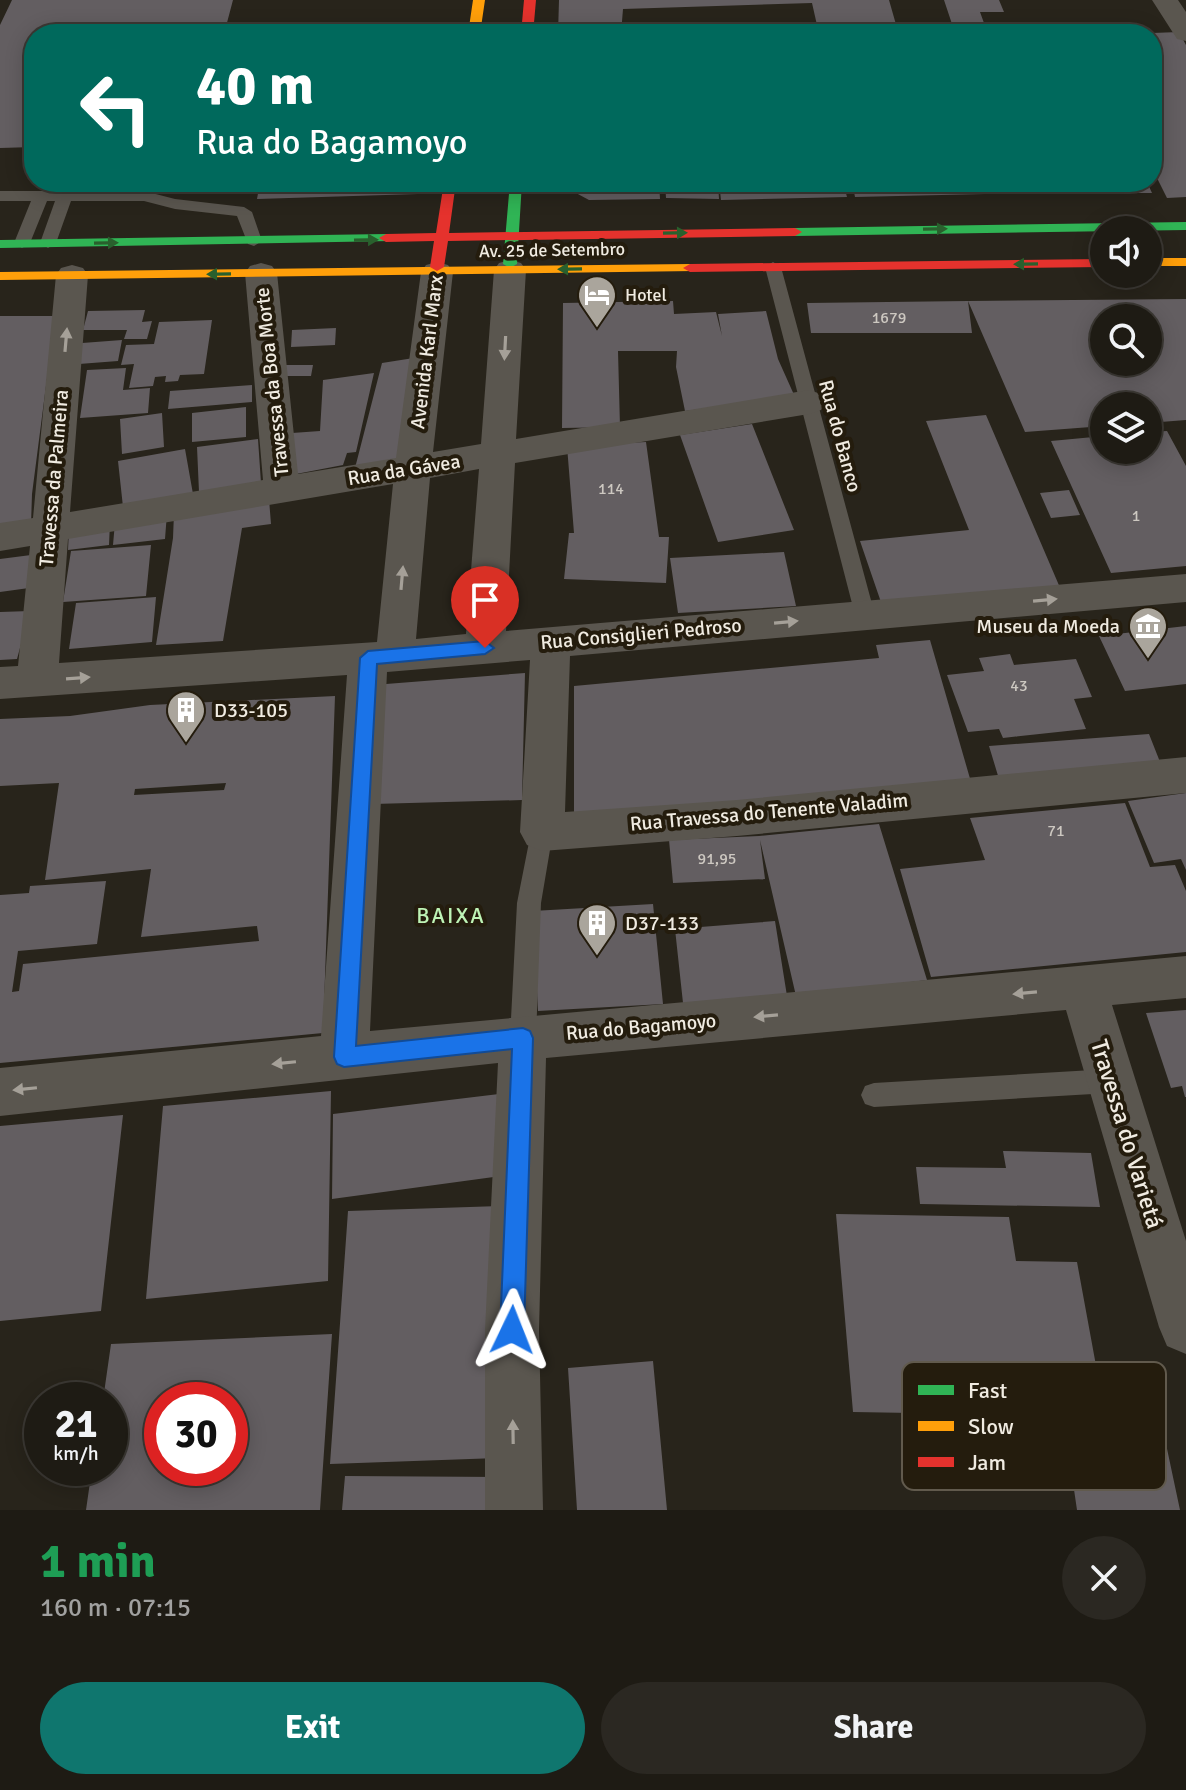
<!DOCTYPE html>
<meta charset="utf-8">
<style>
body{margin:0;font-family:Signika,sans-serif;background:#2b2822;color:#f1f3f6;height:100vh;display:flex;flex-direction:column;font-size:30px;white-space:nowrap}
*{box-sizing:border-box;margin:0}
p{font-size:26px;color:#a1a1a0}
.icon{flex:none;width:44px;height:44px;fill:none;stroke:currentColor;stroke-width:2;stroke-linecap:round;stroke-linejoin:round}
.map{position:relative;height:1510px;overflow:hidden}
.sheet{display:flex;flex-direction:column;background:#1e1b14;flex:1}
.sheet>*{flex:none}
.top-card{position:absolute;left:24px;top:24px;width:1138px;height:168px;border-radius:32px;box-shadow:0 4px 20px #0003,0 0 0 2px #3c3934;background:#00695c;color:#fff;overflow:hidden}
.buttons{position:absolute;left:1090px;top:216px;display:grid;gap:16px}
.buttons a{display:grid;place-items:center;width:72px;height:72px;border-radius:50%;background:#1e1b14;box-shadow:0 4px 20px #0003,0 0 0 2px #3c3934;font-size:40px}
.speed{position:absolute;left:24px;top:1382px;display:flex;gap:16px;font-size:40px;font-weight:700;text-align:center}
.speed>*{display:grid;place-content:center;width:104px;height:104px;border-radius:50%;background:#1e1b14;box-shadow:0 4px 20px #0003,0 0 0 2px #3c3934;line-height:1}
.speed small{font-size:20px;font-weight:400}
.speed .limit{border:12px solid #d22;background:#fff;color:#111}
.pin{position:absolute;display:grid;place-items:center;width:68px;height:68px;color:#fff;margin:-82px -34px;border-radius:50% 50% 50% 0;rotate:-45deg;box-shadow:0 0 8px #0007}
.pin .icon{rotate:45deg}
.me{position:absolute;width:88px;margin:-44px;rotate:2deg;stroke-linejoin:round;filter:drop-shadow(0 0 6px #0008)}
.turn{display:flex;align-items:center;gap:28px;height:168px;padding:0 40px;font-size:36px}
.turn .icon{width:104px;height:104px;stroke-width:2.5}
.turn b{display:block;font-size:56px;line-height:68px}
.round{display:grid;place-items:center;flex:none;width:84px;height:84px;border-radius:42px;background:#2b2822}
.head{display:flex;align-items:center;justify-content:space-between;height:136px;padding:0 40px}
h1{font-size:48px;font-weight:800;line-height:60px;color:#1e9e55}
.button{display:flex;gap:16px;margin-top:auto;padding:16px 40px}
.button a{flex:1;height:92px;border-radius:48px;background:#0f766e;color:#fff;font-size:32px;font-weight:800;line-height:92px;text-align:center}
.button a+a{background:#2b2822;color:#f1f3f6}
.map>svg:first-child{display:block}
.building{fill:#635e61;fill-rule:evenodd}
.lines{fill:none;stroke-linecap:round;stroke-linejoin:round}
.lane{fill:#5a564f;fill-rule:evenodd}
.street{fill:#5a564f;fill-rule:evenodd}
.fast{fill:#30b455;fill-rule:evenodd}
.slow{fill:#ff9f0a;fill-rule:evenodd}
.jam{fill:#e5322d;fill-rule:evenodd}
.oneway{fill:#29602d}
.oneway2{fill:#a5a098}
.route{fill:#1a73e8;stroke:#114b97;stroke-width:2}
.labels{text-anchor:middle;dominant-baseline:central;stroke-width:8;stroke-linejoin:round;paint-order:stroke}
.number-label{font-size:16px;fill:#cdc8c1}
.far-street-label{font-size:18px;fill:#f0ebe1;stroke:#241c0d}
.far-poi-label{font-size:18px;fill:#f0ebe1;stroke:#241c0d;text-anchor:start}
.street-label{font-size:20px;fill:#f0ebe1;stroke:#241c0d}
.poi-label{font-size:20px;fill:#f0ebe1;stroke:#241c0d;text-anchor:start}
.neighbourhood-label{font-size:22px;letter-spacing:2px;fill:#bef4b6;stroke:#241c0d}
.near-street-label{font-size:24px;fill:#f0ebe1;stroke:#241c0d}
.key{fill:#241c0d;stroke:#615a4d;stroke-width:2}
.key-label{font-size:22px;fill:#f0ebe1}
</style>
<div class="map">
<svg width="1186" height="1510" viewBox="0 0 1186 1510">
<rect width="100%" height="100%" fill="#28241b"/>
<path class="building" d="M12,0H233L224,34H34V147L0,148V25Z
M559,0H889L897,28L972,25L976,34H819L812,3L623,9L621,34H558Z
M944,0H999L1004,12H980L984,23L952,24Z
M1179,32L1186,45V197L1167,198L1152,168V33Z
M260,182H418V194L257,199Z
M576,182H659L660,199L589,200L576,193Z
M665,182H718L719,199L666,198Z
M719,182H843L847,197L721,200Z
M852,182H1024L1028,193L855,197Z
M1033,182H1147L1152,193H1036Z
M1186,299V420L1148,423V406H1104V426L1025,432L968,301ZM1104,318H1148V362H1104Z
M673,301L674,314L716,312L722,336L718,314L766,311L778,359L795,397L685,411L676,367L677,351H618L620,427L562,428L563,303Z
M968,301L972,333H811L807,303Z
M145,310L142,322L152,321L147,339H124L127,330H83L88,311Z
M0,316H55L32,494L31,525L0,530Z
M212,320L204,374L180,375L178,381L165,382L166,376L155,377L153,386L129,388L134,364L121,365L126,345L154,344L159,322Z
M336,328L335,345L291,347L292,330Z
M122,340L118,361L79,364L82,343Z
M420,357L408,460L355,468L382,363Z
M278,365H313L311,376H276Z
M126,368L123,390L150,388L148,413L80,418L87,370Z
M374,373L356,452L347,453L343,465L296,474L292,433L320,431L323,380Z
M252,385V402L168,409L170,391Z
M246,407V437L192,442V413Z
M162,413L164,447L122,454L120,419Z
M986,415L1061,590L883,608L860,541L969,530L926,421Z
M752,424L794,530L718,542L680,435Z
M1167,431L1186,466V566L1111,573L1051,441L1104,436V450H1148V432Z
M258,439L261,483L199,492L197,447Z
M646,442L659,537H669L666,583L564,579L569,533H574L567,446Z
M185,449L193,494L123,507L118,461Z
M1069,490L1080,515L1051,518L1040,493Z
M269,499L271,524L242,528L223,641L156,645L173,538L174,513Z
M167,513L165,539L113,545L115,522Z
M110,523L109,545L68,550L69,530Z
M151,545L146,596L63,602L71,551Z
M784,552L796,606L678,613L670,558Z
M31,555L29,588L0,592V559Z
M156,597L152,642L69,649L76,603Z
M30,611L17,659L0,660V612Z
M1186,626V684L1125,691L1099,636Z
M930,640L971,782L574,821V686L879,658L876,645Z
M1010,654L1014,665L1076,659L1092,697L1074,699L1086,729L1003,738L999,729L968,732L947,675L984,671L979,658Z
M525,673L522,800L373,804L386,684Z
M335,696L323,1033L0,1063V895L29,893L30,886L106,881L97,944L18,951L12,992L19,991L23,964L259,941L257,926L141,937L151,869L45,880L59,783L0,786V719L70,716L150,705ZM226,783L224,790L134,795L135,789Z
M1149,734L1162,767L999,779L989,746Z
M1186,793V870L1181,859L1154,863L1128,801Z
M1125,803L1150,867L1175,865L1186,891V952L931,977L900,869L985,860L970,818Z
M879,824L927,980L796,996L760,840L765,879L673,883L669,840L759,836Z
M653,904L663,1004L538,1011L533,911Z
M775,921L787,996L683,1003L675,929Z
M1186,1010V1097H1185L1182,1086L1171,1088L1146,1013Z
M331,1091L328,1281L146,1299L163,1106Z
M499,1094L501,1176L332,1199L333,1114Z
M123,1115L101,1311L0,1321V1126Z
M1003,1151L1091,1153L1100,1207L920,1204L916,1167L1006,1168Z
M500,1206L498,1458L330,1464L348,1211Z
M836,1214L1009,1217L1016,1261L1077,1262L1097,1371H1032L1039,1415L853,1412Z
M332,1334L320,1510H86L92,1468H110V1400H103L111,1344ZM162,1400H230V1468H162Z
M653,1361L667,1510H577L568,1368Z
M1067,1442L1166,1444L1180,1510H1077Z
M345,1476L501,1477L500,1510H342Z"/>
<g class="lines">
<path class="lane" d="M0,191H144L175,199L244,207L252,212L262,241L254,246L248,244L237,216L175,209L144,201H71L56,243L48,248L40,243L55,201H47L30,243L22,248L14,243L31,201H0Z
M773,262L781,267L875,615L872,620H858L855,615L765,267Z
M542,822L550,825L553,832L541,903L536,1038L532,1046L523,1050L514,1046L510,1038L517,903L531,832L534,825Z
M1110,1069L1119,1072L1123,1081L1119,1090L1110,1093L874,1107L865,1104L861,1095L865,1086L874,1083Z"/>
<path class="street" d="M1152,0H1178L1186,12V41L1177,39Z
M510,260L521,263L526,270L516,439L809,390L821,394L826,402L821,410L809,414L515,463L506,631L1186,574V602L570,656L565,812L737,800L1186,757V793L737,836L542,851L527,845L520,832L530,660L387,672L370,1031L1186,956V998L1112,1005L1186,1241V1354L1167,1346L1159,1327L1066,1010L546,1058L539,1330L543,1510H485V1330L498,1063L0,1116V1068L321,1036L347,675L0,699V667L18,666L30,546L0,551V523L33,518L56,275L61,268L72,265L83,268L88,275L70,512L263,480L245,273L250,266L261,263L272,266L277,273L298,474L396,458L421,272L426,265L437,262L448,265L453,272L433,452L481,444L494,270L499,263ZM479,469L466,634L416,639L430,478ZM393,484L377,642L59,663L68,539Z"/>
<path class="fast" d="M510,182H522L517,264L510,268L503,264Z
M1186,222V230L795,236L788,232L795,228Z
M386,234L391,235V241L0,248V240Z"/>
<path class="slow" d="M473,0H485L480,34H468Z
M1148,258H1186V266H1148Z
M690,264L697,268L695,271L0,280V272Z"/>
<path class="jam" d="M524,0H536L533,34H521Z
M444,182H456L449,233L795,228L802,232L795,236L448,241L444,267L437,271L430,267L434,241L386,242L379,238L386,234L436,233Z
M1104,259V267L690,272L683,268L690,264Z"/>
</g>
<defs><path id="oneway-solid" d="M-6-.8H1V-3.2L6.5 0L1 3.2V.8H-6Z" transform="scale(2)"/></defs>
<g class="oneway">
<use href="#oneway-solid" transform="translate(935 229) rotate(-1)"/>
<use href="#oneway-solid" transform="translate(675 233) rotate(-1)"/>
<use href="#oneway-solid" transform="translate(366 240) rotate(-1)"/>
<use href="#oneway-solid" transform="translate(106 243) rotate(-1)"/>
<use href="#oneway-solid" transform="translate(1026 264) rotate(179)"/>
<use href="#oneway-solid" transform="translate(570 269) rotate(179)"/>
<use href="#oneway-solid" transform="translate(219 274) rotate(179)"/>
</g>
<g class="oneway2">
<use href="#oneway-solid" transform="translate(66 340) rotate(-85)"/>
<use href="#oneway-solid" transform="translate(505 348) rotate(93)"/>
<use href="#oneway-solid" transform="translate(402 578) rotate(-85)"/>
<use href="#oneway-solid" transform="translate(1045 600) rotate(-5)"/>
<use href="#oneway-solid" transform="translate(786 622) rotate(-5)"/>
<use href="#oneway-solid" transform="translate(78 678) rotate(-4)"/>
<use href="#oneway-solid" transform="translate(1025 993) rotate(175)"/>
<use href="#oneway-solid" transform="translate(766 1016) rotate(175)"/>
<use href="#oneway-solid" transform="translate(284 1063) rotate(174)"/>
<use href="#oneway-solid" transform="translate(25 1089) rotate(174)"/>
<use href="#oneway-solid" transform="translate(513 1432) rotate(-91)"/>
</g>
<path class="route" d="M485,641L494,648L485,654L377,664L356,1046L523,1028L530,1031L533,1038L524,1330L520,1339L512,1342L503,1339L500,1330L512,1049L344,1067L337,1064L334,1057L360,658L368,651Z"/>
<defs>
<symbol id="hotel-pin" viewBox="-11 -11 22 30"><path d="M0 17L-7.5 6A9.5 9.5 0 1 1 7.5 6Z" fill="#aaa59c" stroke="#241c0d"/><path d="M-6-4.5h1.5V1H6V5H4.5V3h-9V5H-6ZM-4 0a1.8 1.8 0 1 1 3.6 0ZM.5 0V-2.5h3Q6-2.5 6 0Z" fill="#fff"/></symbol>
<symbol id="museum-pin" viewBox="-11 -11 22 30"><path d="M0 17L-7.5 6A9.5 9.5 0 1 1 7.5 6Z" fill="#aaa59c" stroke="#241c0d"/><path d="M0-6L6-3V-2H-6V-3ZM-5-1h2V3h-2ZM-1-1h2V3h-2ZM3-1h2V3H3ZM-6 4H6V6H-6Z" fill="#fff"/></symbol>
<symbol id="building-pin" viewBox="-11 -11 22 30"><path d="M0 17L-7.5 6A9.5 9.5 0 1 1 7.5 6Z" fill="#aaa59c" stroke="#241c0d"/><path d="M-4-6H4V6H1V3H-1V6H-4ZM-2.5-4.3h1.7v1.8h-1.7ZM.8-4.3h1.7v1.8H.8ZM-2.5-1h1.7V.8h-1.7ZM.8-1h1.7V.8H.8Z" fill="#fff"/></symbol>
</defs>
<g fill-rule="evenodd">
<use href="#hotel-pin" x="575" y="273" width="44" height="60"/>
<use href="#museum-pin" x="1126" y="604" width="44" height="60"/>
<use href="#building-pin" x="164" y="688" width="44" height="60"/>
<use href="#building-pin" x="575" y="901" width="44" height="60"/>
</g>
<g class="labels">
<g class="number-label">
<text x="889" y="318">1679</text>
<text x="611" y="489">114</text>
<text x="1136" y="516">1</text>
<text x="1019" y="686">43</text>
<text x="1056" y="831">71</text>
<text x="717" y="859">91,95</text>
</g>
<g class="far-street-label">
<text transform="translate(552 250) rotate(-1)">Av. 25 de Setembro</text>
</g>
<g class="far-poi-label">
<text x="625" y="295">Hotel</text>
</g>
<g class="street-label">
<text transform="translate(427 352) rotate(-83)">Avenida Karl Marx</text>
<text transform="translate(272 382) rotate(-96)">Travessa da Boa Morte</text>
<text transform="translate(840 436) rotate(75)">Rua do Banco</text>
<text transform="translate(404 470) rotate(-9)">Rua da Gávea</text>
<text transform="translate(54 478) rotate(-85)">Travessa da Palmeira</text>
<text transform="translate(641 634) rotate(-5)">Rua Consiglieri Pedroso</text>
<text transform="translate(769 812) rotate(-5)">Rua Travessa do Tenente Valadim</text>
<text transform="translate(641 1027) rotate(-5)">Rua do Bagamoyo</text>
</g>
<g class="poi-label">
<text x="1120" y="626" text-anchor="end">Museu da Moeda</text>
<text x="214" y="710">D33-105</text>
<text x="625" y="923">D37-133</text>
</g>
<g class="neighbourhood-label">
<text x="451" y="915">BAIXA</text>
</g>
<g class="near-street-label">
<text transform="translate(1127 1134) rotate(73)">Travessa do Varietá</text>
</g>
</g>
<rect x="902" y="1362" width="264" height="128" rx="12" class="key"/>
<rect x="918" y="1385" width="36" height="10" fill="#30b455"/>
<rect x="918" y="1421" width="36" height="10" fill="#ff9f0a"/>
<rect x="918" y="1457" width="36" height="10" fill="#e5322d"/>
<g class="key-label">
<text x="968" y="1398">Fast</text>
<text x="968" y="1434">Slow</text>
<text x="968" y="1470">Jam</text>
</g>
</svg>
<div class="buttons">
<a><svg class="icon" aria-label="sound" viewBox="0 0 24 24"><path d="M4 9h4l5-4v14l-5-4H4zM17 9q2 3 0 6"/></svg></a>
<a><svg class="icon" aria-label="search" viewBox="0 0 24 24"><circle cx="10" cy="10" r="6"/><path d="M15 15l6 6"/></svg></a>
<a><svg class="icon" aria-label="layers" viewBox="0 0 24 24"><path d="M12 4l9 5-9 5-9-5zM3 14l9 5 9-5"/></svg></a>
</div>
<div class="speed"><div>21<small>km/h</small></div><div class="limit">30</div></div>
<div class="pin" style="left:485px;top:648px;background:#d93025"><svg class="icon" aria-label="arrive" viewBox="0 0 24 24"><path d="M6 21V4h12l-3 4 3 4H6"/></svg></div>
<svg class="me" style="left:512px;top:1330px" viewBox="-20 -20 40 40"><path d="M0-17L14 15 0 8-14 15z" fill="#1a73e8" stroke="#fff" stroke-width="4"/></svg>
<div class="top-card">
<div class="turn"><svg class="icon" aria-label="left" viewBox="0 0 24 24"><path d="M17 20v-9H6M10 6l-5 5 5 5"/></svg><div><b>40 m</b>Rua do Bagamoyo</div></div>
</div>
</div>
<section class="sheet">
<div class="head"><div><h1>1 min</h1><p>160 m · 07:15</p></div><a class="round"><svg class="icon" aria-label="close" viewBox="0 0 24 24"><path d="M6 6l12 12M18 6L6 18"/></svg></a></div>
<div class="button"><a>Exit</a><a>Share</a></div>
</section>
